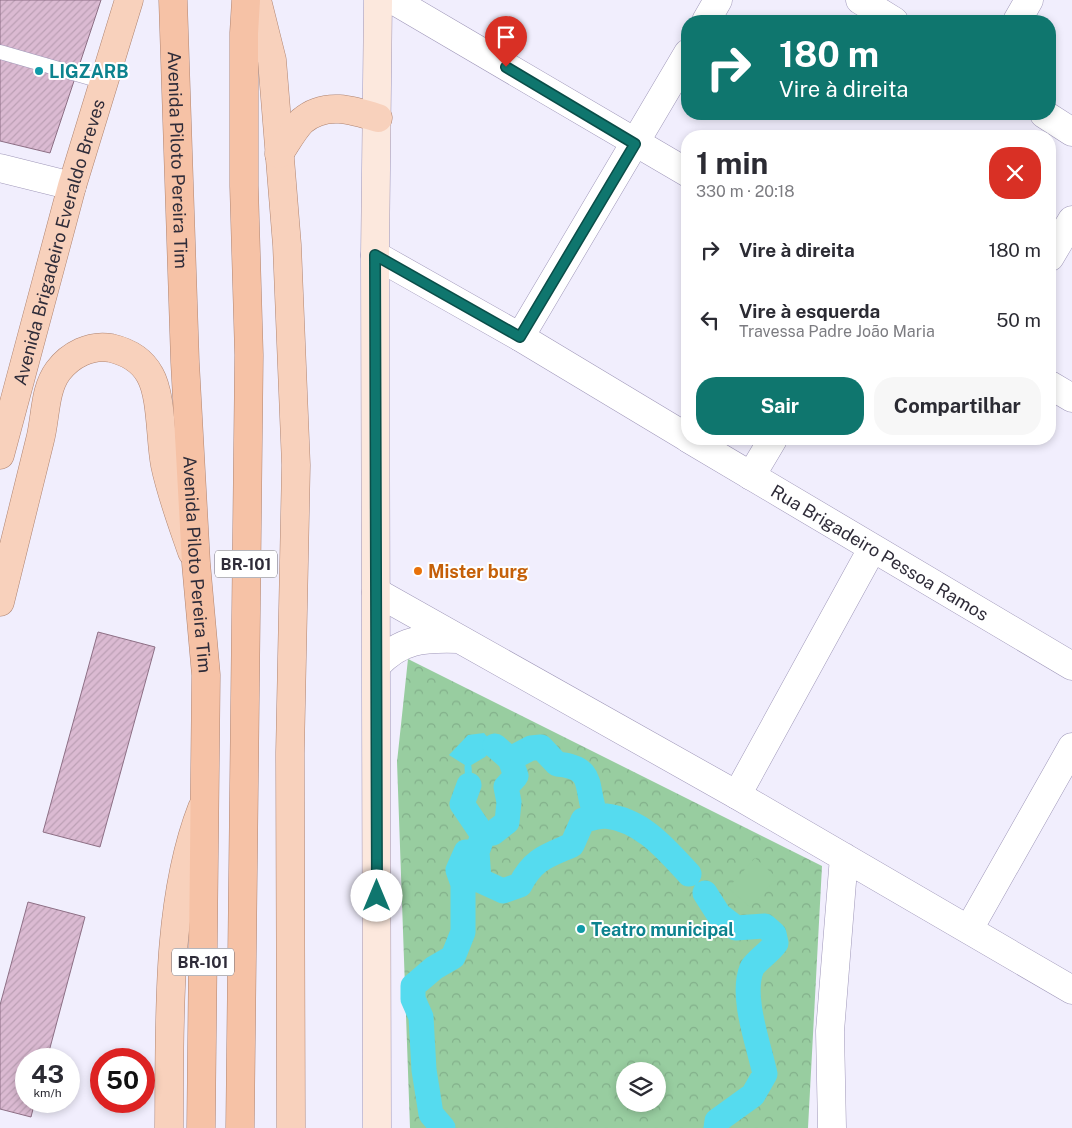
<!DOCTYPE html>
<html lang="pt">
<meta charset="utf-8">
<style>
body{margin:0;font-family:"Public Sans",sans-serif;background:#f7f7f7;color:#2b2b33;height:100vh;display:flex;flex-direction:column;font-size:19px;white-space:nowrap}
*{box-sizing:border-box;margin:0}
p{font-size:16px;color:#7c7c81}
.icon{flex:none;width:28px;height:28px;fill:none;stroke:currentColor;stroke-width:2;stroke-linecap:round;stroke-linejoin:round}
.map{position:relative;flex:1;overflow:hidden}
.panel{position:absolute;left:681px;top:130px;width:375px;height:315px;display:flex;flex-direction:column;background:#fff;border-radius:20px;box-shadow:0 2px 8px #0003}
.panel>*{flex:none}
.banner{position:absolute;left:681px;top:15px;width:375px;height:105px;border-radius:20px;box-shadow:0 2px 8px #0003;background:#0f766e;color:#fff;overflow:hidden}
.tools{position:absolute;left:616px;top:1062px;display:grid;gap:10px}
.tools a{display:grid;place-items:center;width:50px;height:50px;border-radius:50%;background:#fff;box-shadow:0 2px 8px #0003;font-size:25px}
.speed{position:absolute;left:15px;top:1048px;display:flex;gap:10px;font-size:25px;font-weight:700;text-align:center}
.speed>*{display:grid;place-content:center;width:65px;height:65px;border-radius:50%;background:#fff;box-shadow:0 2px 8px #0003;line-height:1}
.speed small{font-size:12px;font-weight:400}
.speed .limit{border:8px solid #d22;background:#fff;color:#111}
.pin{position:absolute;display:grid;place-items:center;width:42px;height:42px;color:#fff;margin:-51px -21px;border-radius:50% 50% 50% 0;rotate:-45deg;box-shadow:0 0 5px #0007}
.pin .icon{rotate:45deg}
.me{position:absolute;width:55px;margin:-28px;rotate:0deg;stroke-linejoin:round;filter:drop-shadow(0 0 4px #0008)}
.turn{display:flex;align-items:center;gap:18px;height:105px;padding:0 15px;font-size:22px}
.turn .icon{width:65px;height:65px;stroke-width:2.5}
.turn b{display:block;font-size:35px;line-height:42px}
.round{display:grid;place-items:center;flex:none;width:52px;height:52px;border-radius:20px;background:#f7f7f7}
.overview{display:flex;align-items:center;justify-content:space-between;height:85px;padding:0 15px}
h1{font-size:30px;font-weight:700;line-height:38px}
.action{display:flex;gap:10px;margin-top:auto;padding:10px 15px}
.action a{flex:1;height:58px;border-radius:20px;background:#0f766e;color:#fff;font-size:20px;font-weight:700;line-height:58px;text-align:center}
.action a+a{background:#f7f7f7;color:#2b2b33}
ul{padding:0;list-style:none}
li{display:flex;align-items:center;gap:15px;height:70px;padding:0 15px}
li div{flex:1}
li b{display:block;font-size:19px}
li em{font-style:normal}
.map>svg:first-child{display:block}
.forest{fill:url(#forest-crowns);fill-rule:evenodd}
.pitch{fill:#98cda0}
.water{fill:#55dbef}
.lines{fill:none;stroke-linecap:round;stroke-linejoin:round}
.stream{stroke:#55dbef;stroke-width:7}
.canal{stroke:#55dbef;stroke-width:25}
.building{fill:url(#building-hatch);stroke:#8d6f85}
.service-casing{stroke:#9f97b9;stroke-width:15}
.minor-casing{stroke:#9f97b9;stroke-width:29}
.tertiary-casing{stroke:#9f97b9;stroke-width:29}
.secondary-casing{stroke:#9f97b9;stroke-width:29}
.primary-casing{stroke:#af8471;stroke-width:29}
.trunk-casing{stroke:#af8471;stroke-width:29}
.service{stroke:#fff;stroke-width:14}
.minor{stroke:#fff;stroke-width:28}
.tertiary{stroke:#fff;stroke-width:28}
.secondary{stroke:#fce8dd;stroke-width:28}
.primary{stroke:#f8d1bc;stroke-width:28}
.trunk{stroke:#f6c2a6;stroke-width:28}
.route-casing{stroke:#0a4d48;stroke-width:12}
.route{stroke:#0f766e;stroke-width:9}
.culture-dot{fill:#0f9aa8;stroke:#fff;stroke-width:2}
.food-dot{fill:#e8710a;stroke:#fff;stroke-width:2}
.labels{text-anchor:middle;dominant-baseline:central;stroke-width:4;stroke-linejoin:round;paint-order:stroke}
.shield{fill:#fff;stroke:#6d6b74;stroke-width:1}
.shield-label{font-size:16px;font-weight:bold;fill:#2f2c39}
.culture-label{font-size:18px;font-weight:bold;fill:#0d838f;stroke:#fff;text-anchor:start}
.street-label{font-size:18px;fill:#2f2c39;stroke:#fff}
.food-label{font-size:18px;font-weight:bold;fill:#c56008;stroke:#fff;text-anchor:start}
</style>
<div class="map">
<svg width="1072" height="1128" viewBox="0 0 1072 1128">
<defs>
<pattern id="forest-crowns" width="20" height="18" patternUnits="userSpaceOnUse" patternTransform="scale(1.25)"><rect width="20" height="18" fill="#98cda0"/><path d="M2 6a3 3 0 1 1 6 0M12 15a3 3 0 1 1 6 0" fill="none" stroke="#83b08b"/></pattern>
<pattern id="building-hatch" width="6" height="6" patternUnits="userSpaceOnUse" patternTransform="scale(1.25)"><rect width="6" height="6" fill="#dbbad2"/><path d="M-1 1l2-2M0 6l6-6M5 7l2-2" fill="none" stroke="#bca0b5"/></pattern>
</defs>
<rect width="100%" height="100%" fill="#f1eefd"/>
<path class="forest" d="M408,659L822,866L808,1128H410L397,762ZM625,1071H658V1104H625Z"/>
<path class="pitch" d="M755,858L777,878L750,907L728,888Z"/>
<path class="water" d="M484,733L495,746L485,757L468,767L449,755L468,735Z"/>
<g class="lines">
<path class="stream" d="M468,767L469,785"/>
<path class="canal" d="M510,759L531,748L541,747L557,764C599,768 583,790 597,817
M469,785L462,804L483,835L477,852L479,880L503,891L520,885C533,859 547,856 572,845L583,820C590,819 599,816 606,816C642,820 666,849 689,874
M483,835L493,833L507,822L509,802L506,787L516,776L510,759L495,746
M705,893L719,915L736,928L765,926L774,934L776,943C770,952 756,961 752,968C740,996 759,1045 765,1074L753,1095L717,1121L716,1128
M443,1128L431,1114L424,1070L421,1017L413,999V986L434,968L453,957L463,932V884L458,870L466,852H477"/>
</g>
<path class="building" d="M0,0H101L50,153L0,141Z
M98,632L155,647L100,847L43,832Z
M28,902L85,917L47,1059H26V1101H35L31,1117L0,1109V1005Z"/>
<g class="lines">
<defs>
<path id="service" d="M0,52L104,82"/>
<g id="minor">
<path d="M393,0L688,173"/>
<path d="M860,0L894,21"/>
<path d="M706,21L718,0"/>
<path d="M1017,21L1029,0"/>
<path d="M1044,114L1072,132"/>
<path d="M0,168L72,186"/>
<path d="M375,255L520,337L688,438"/>
<path d="M1050,257L1072,220"/>
<path d="M520,337L688,53"/>
<path d="M1050,385L1072,398"/>
<path id="s1" d="M689,439L1072,666"/>
<path d="M751,476L773,439"/>
<path d="M737,795L872,549"/>
<path d="M969,929L1072,747"/>
</g>
<path id="tertiary" d="M376,592L737,795L1072,990
M377,665C401,639 423,638 458,639
M832,1128L830,1031L844,857"/>
<path id="secondary" d="M377,1128L375,255L378,0"/>
<g id="primary">
<path d="M257,0L272,60L287,245L296,465L290,753L291,1128"/>
<path d="M279,154C286,144 293,130 302,121C325,101 353,110 378,118"/>
<path id="s2" d="M0,455L72,186L129,0"/>
<path d="M0,602C13,548 27,494 40,440C46,417 44,390 58,371C70,355 91,344 111,348C128,352 142,360 150,375C162,396 160,440 165,465C171,494 182,523 192,552"/>
<path d="M169,1128C170,1027 165,903 202,808"/>
</g>
<g id="trunk">
<path id="s3" d="M173,0L185,362L196,563L206,675L201,1128"/>
<path d="M240,1128L249,355L244,186V33L246,0"/>
</g>
</defs>
<use href="#service" class="service-casing"/>
<use href="#minor" class="minor-casing"/>
<use href="#tertiary" class="tertiary-casing"/>
<use href="#secondary" class="secondary-casing"/>
<use href="#primary" class="primary-casing"/>
<use href="#trunk" class="trunk-casing"/>
<use href="#service" class="service"/>
<use href="#minor" class="minor"/>
<use href="#tertiary" class="tertiary"/>
<use href="#secondary" class="secondary"/>
<use href="#primary" class="primary"/>
<use href="#trunk" class="trunk"/>
</g>
<g class="lines">
<defs>
<path id="route" d="M377,896L375,255L520,337L635,144L506,67"/>
</defs>
<use href="#route" class="route-casing"/>
<use href="#route" class="route"/>
</g>
<g class="culture-dot">
<circle cx="39" cy="71" r="5"/>
<circle cx="581" cy="929" r="5"/>
</g>
<circle class="food-dot" cx="418" cy="571" r="5"/>
<g class="labels">
<g class="shield">
<rect x="215" y="550.5" width="62" height="27" rx="4"/>
<rect x="172" y="948.5" width="62" height="27" rx="4"/>
</g>
<g class="shield-label">
<text x="246" y="564">BR-101</text>
<text x="203" y="962">BR-101</text>
</g>
<g class="culture-label">
<text x="49" y="71">LIGZARB</text>
<text x="591" y="929">Teatro municipal</text>
</g>
<g class="street-label">
<text stroke="none"><textPath href="#s3" startOffset="160">Avenida Piloto Pereira Tim</textPath></text>
<text stroke="none"><textPath href="#s2" startOffset="221">Avenida Brigadeiro Everaldo Breves</textPath></text>
<text stroke="none"><textPath href="#s1" startOffset="222">Rua Brigadeiro Pessoa Ramos</textPath></text>
<text stroke="none"><textPath href="#s3" startOffset="565">Avenida Piloto Pereira Tim</textPath></text>
</g>
<g class="food-label">
<text x="428" y="571">Mister burg</text>
</g>
</g>
</svg>
<div class="tools">
<a><svg class="icon" aria-label="layers" viewBox="0 0 24 24"><path d="M12 4l9 5-9 5-9-5zM3 14l9 5 9-5"/></svg></a>
</div>
<div class="speed"><div>43<small>km/h</small></div><div class="limit">50</div></div>
<div class="pin" style="left:506px;top:67px;background:#d93025"><svg class="icon" aria-label="arrive" viewBox="0 0 24 24"><path d="M6 21V4h12l-3 4 3 4H6"/></svg></div>
<svg class="me" style="left:377px;top:896px" viewBox="-20 -20 40 40"><circle r="19" fill="#fff"/><path d="M0-13L10 11 0 6-10 11z" fill="#0f766e"/></svg>
<div class="banner">
<div class="turn"><svg class="icon" aria-label="right" viewBox="0 0 24 24"><path d="M7 20v-9h11M14 6l5 5-5 5"/></svg><div><b>180 m</b>Vire à direita</div></div>
</div>
<section class="panel">
<div class="overview"><div><h1>1 min</h1><p>330 m · 20:18</p></div><a class="round" style="background:#d93025;color:#fff"><svg class="icon" aria-label="close" viewBox="0 0 24 24"><path d="M6 6l12 12M18 6L6 18"/></svg></a></div>
<ul>
<li><svg class="icon" aria-label="right" viewBox="0 0 24 24"><path d="M7 20v-9h11M14 6l5 5-5 5"/></svg><div><b>Vire à direita</b></div><em>180 m</em></li>
<li><svg class="icon" aria-label="left" viewBox="0 0 24 24"><path d="M17 20v-9H6M10 6l-5 5 5 5"/></svg><div><b>Vire à esquerda</b><p>Travessa Padre João Maria</p></div><em>50 m</em></li>
</ul>
<div class="action"><a>Sair</a><a>Compartilhar</a></div>
</section>
</div>
